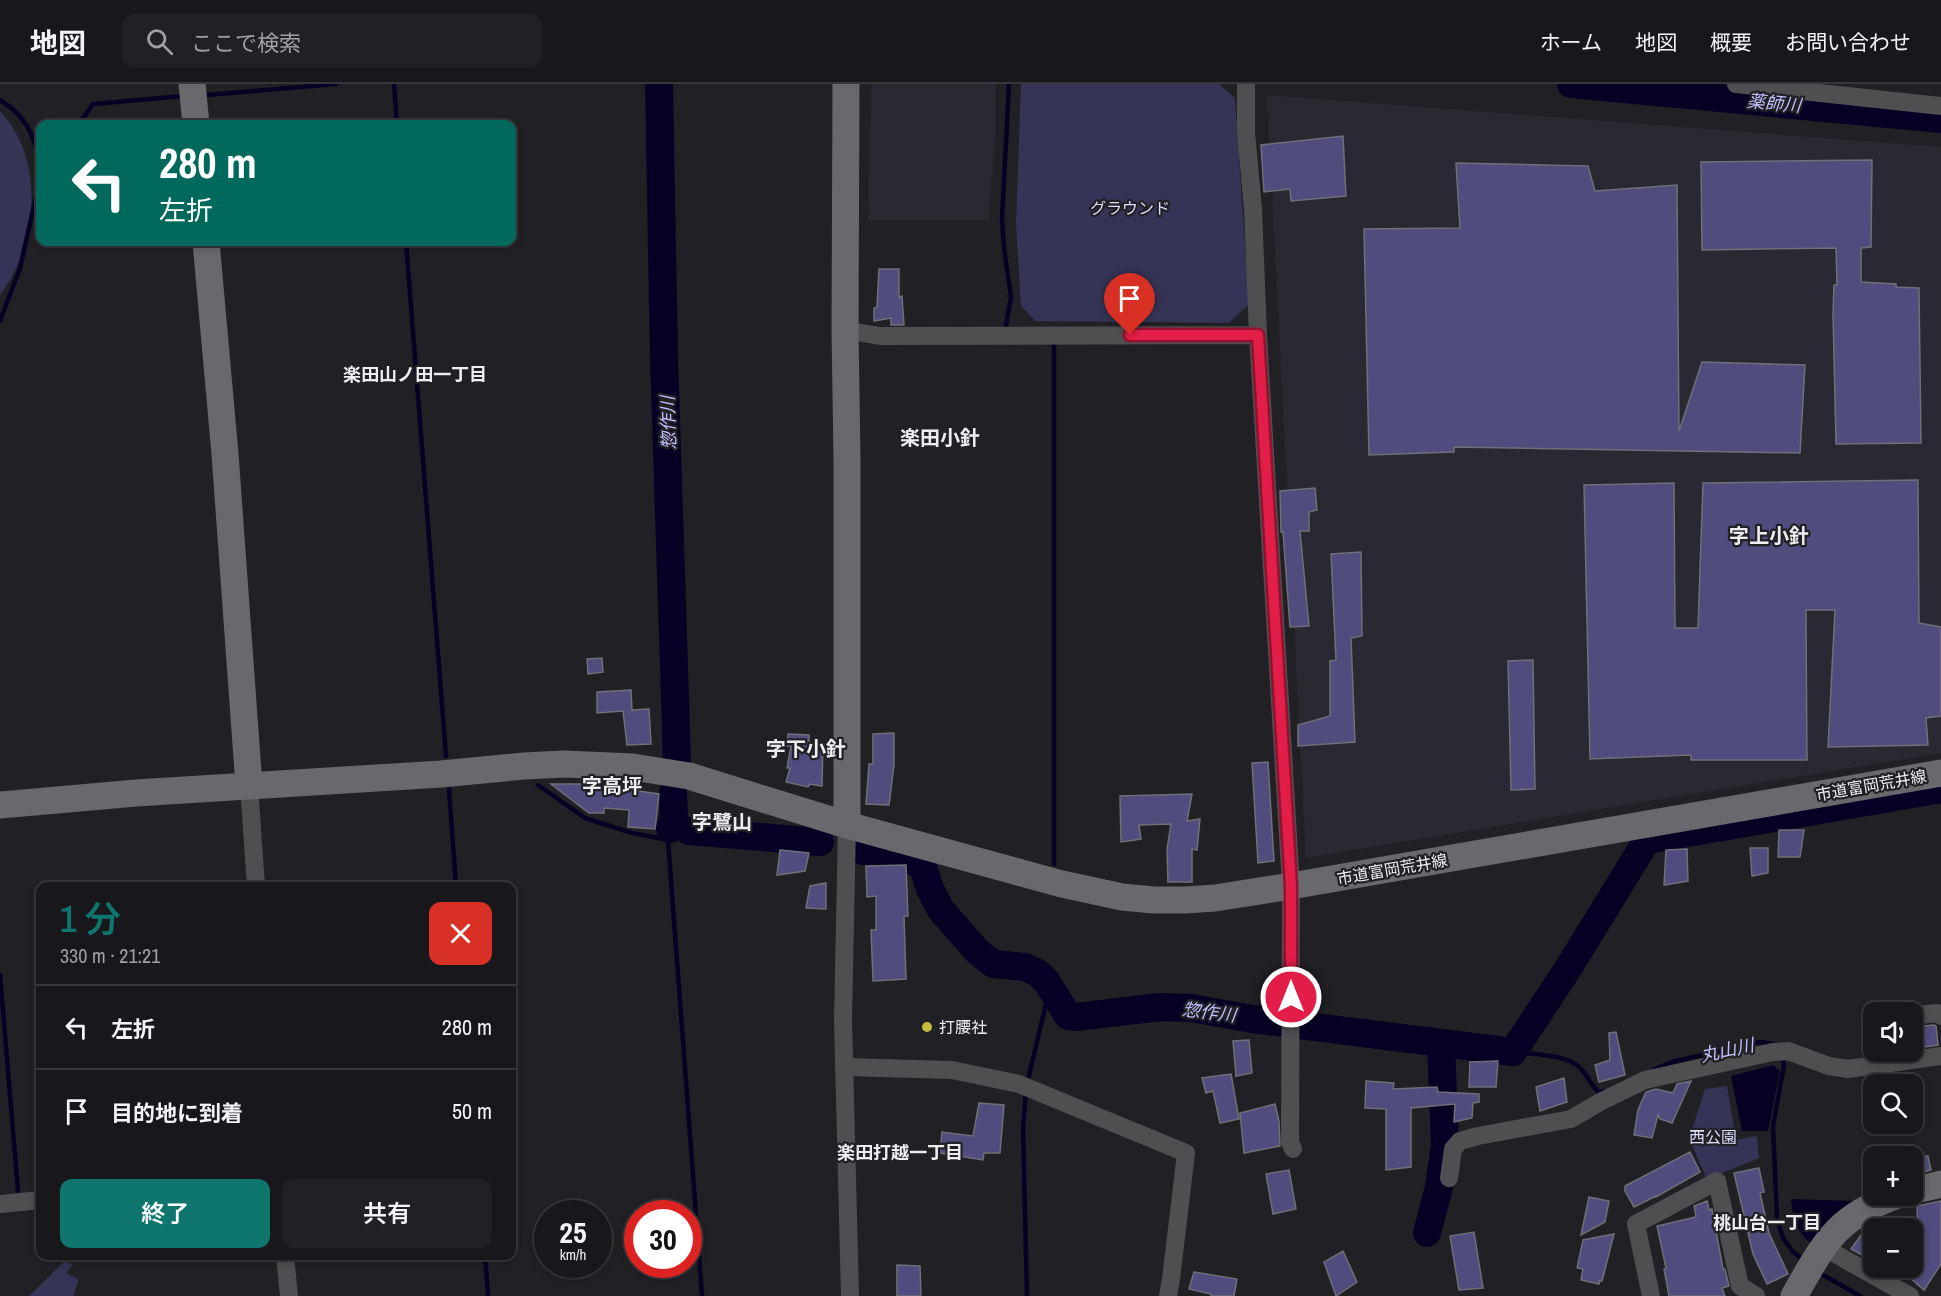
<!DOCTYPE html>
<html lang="ja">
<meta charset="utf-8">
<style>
body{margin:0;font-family:"Archivo Narrow","Noto Sans JP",sans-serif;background:#212125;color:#f1f3f6;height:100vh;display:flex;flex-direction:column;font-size:22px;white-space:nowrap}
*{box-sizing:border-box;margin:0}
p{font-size:20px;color:#9fa0a3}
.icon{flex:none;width:33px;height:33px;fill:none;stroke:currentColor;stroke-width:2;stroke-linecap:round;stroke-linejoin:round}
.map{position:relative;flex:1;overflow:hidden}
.side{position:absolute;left:36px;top:798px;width:480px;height:378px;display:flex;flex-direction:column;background:#18181c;border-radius:12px;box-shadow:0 3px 9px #0003,0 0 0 2px #36373b}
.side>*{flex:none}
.guide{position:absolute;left:36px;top:36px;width:480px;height:126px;border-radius:12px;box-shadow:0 3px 9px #0003,0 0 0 2px #36373b;background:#00695c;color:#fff;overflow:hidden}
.fabs{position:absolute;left:1863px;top:918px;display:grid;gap:12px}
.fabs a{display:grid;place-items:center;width:60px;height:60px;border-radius:12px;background:#18181c;box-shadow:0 3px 9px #0003,0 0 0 2px #36373b;font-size:30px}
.speed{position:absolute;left:534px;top:1116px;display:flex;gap:12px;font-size:30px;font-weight:700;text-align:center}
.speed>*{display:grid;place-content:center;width:78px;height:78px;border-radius:50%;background:#18181c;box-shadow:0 3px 9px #0003,0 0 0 2px #36373b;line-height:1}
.speed small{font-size:15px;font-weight:400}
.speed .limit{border:9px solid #d22;background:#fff;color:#111}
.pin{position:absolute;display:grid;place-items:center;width:51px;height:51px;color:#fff;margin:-62px -26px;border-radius:50% 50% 50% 0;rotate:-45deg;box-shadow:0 0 6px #0007}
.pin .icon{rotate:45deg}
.me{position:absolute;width:66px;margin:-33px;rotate:0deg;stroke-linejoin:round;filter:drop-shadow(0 0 4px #0008)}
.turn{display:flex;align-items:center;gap:21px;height:126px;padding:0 24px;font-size:27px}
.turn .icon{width:78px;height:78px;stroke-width:2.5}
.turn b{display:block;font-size:42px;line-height:51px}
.round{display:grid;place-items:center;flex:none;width:63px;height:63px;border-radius:12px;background:#212125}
.head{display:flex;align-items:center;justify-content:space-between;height:102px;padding:0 24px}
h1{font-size:36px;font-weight:600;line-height:45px;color:#0f766e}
.primary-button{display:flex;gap:12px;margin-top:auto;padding:12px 24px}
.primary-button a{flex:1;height:69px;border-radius:12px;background:#0f766e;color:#fff;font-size:24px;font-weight:600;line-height:69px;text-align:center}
.primary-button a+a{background:#212125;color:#f1f3f6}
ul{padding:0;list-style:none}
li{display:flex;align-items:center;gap:18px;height:84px;padding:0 24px;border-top:2px solid #36373b}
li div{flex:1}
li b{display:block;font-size:22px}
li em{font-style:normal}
header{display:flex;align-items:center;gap:36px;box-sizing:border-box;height:84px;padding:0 30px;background:#18181c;border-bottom:2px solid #36373b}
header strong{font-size:28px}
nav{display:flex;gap:33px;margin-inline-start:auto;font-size:21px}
.search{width:420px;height:54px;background:#212125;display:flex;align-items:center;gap:15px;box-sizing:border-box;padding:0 21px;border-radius:12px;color:#9fa0a3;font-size:22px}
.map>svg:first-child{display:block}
.built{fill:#292833}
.green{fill:#363456}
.water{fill:#080024}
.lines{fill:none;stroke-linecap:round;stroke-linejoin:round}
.stream{stroke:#080024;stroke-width:4.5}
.river{stroke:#080024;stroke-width:28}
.building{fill:#504c7e;stroke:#6f6f76;stroke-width:1.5}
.street{stroke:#4f4f52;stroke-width:18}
.secondary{stroke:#69696d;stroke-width:27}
.route-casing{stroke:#92132f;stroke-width:15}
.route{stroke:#e11d48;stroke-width:10}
.poi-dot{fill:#c4bc3e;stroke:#202025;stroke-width:2}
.labels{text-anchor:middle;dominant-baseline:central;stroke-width:4.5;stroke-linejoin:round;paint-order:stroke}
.park-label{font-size:16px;fill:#dcdcfd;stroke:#202025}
.street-label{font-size:16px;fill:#ededf0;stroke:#202025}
.poi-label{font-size:16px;fill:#ededf0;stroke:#202025;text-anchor:start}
.water-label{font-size:18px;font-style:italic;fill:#c1bffe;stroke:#202025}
.neighbourhood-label{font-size:18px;font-weight:bold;fill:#ededf0;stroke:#202025}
.quarter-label{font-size:20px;font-weight:bold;fill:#ededf0;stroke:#202025}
</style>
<header>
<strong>地図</strong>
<div class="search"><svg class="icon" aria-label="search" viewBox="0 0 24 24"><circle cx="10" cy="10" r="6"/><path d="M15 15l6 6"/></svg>ここで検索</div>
<nav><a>ホーム</a><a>地図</a><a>概要</a><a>お問い合わせ</a></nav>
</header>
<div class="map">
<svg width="1941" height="1212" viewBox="0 0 1941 1212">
<rect width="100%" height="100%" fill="#202025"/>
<path class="built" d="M871,0H995V52L989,136H868Z
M1267,11L1941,63V669L1306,774Z"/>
<path class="green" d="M1021,0H1219L1235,14L1249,220L1229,239L1035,237L1021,222L1016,139Z
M0,27C46,76 38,160 0,211Z
M1727,1002L1736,1056L1757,1052L1759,1074L1707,1095L1689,1055L1705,1005Z
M65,1177L73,1181L66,1189L79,1196L73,1212H29Z"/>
<path class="water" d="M1773,981L1780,987L1768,1047H1742L1731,992Z
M1791,1115L1854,1117L1812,1160C1796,1148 1793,1134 1791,1115Z"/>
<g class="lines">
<path class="stream" d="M394,0L397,40
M207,11L336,0
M0,16C25,31 33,49 40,77
M79,40L93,20L183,12
M406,158L446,672
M0,237L20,184L40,95
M1005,247L1011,213L1004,164L1002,135L1009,0
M1051,258H1054V780
M538,701L585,734L632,749L668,756
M449,705L456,802
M670,745L668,756L702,1212
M0,891L18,1107
M1513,968C1531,970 1570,970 1582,986C1589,994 1591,1002 1600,1009L1603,1007
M1781,972L1784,981L1773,1042L1777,1135L1783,1154L1793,1168L1805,1177
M1655,985L1672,978L1760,958L1775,960
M1027,1000L1046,920
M1026,1008L1023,1044L1027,1212
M485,1172L488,1212
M1818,1188L1860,1212"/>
<path class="river" d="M659,0L664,273L677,678
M1571,0L1941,35
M670,745L674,733L673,709
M689,747L820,758
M863,767L902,772L920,780L924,786L930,805L941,826L977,867L993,880L1025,883L1038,889L1047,898L1068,932L1076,933L1160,923L1191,924L1252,935L1513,968L1569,883L1647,756L1941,705
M1427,1149L1439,1103L1445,1061L1441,960"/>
</g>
<path class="building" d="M1343,52L1346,112L1291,117L1290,105L1264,108L1261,61Z
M1872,76L1871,163L1861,164V198L1896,200V203L1919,204L1921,359L1836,360L1833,230L1834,201H1837L1836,164L1702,166L1701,78Z
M1456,79L1588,82L1595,107L1677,101L1679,347L1702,278L1805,281L1800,369L1454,363V368L1369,371L1364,145L1460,144Z
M879,185H899V213L902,212L904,241H891V234L874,237V224L877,223Z
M1918,396L1919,539L1941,543V632L1926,634L1928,661L1828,663L1835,526H1806L1807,676H1691V671L1590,675L1584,401L1674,399L1675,544H1698L1703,399Z
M1315,404L1317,426L1309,428V447H1300L1309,542L1290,543L1283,448H1281L1280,407Z
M1361,468L1362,552L1351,554L1355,658L1298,662V641L1330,632V577L1336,576L1331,470Z
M602,574L603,588L588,590L587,575Z
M1533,576L1535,705L1511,706L1508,577Z
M631,606L632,626L649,625L651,660L627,661L623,627L597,629V608Z
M894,649V681L889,721L866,720L869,680H873V650Z
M788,650L809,651V659L823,660L822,702L810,700L808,703L786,698L790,684H787L791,662H787Z
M1268,678L1274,777L1258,779L1252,679Z
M551,700H589L659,710L655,745L628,743L629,726L604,724V729H589Z
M1192,710L1187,737L1200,735L1197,766L1192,765V798H1168L1167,765L1171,740L1139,741L1141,755L1121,758L1120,712Z
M1779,746H1804L1800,773H1778Z
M1750,764H1768V789L1752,792Z
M1687,765L1688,797L1664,801L1666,766Z
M780,766L809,769L805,787L777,791Z
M906,781L908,832H904L906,895L873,897L871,846H876V812L867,813L866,782Z
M826,799V825L806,824L810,802Z
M1934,941L1936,942L1938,961L1917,964L1915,943Z
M1616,948L1625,991L1599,998L1595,981L1610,976L1609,949Z
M1249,956L1252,989L1236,992L1233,957Z
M1498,977L1496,1003H1469L1470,978Z
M1231,990L1239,1035L1220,1039L1213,1007L1206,1009L1202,994Z
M1564,994L1567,1018L1540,1027L1536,1003Z
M1366,997L1394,999L1393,1005L1437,1003L1438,1008L1479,1010V1018L1473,1019L1472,1034L1454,1038L1455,1020L1411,1024V1083L1386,1086V1025L1365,1024Z
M1691,997L1672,1039L1660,1035L1658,1031L1652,1054L1634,1051L1638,1026L1646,1008L1656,1005L1673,1009L1677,1000Z
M979,1019L1004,1021L1000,1069H984L983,1076L940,1069L942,1048L973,1052Z
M1275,1020L1279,1037L1280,1062L1244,1069L1240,1029Z
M1690,1068L1700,1088L1656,1113V1112L1634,1123L1625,1107V1102Z
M1928,1072L1931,1086L1912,1091V1074Z
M1759,1084L1764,1108L1760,1109L1769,1149L1788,1190L1767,1200L1753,1170L1734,1089Z
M1289,1086L1296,1125L1273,1130L1266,1090Z
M1589,1113L1609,1117L1605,1138L1581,1151Z
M1707,1117L1709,1126L1712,1125L1723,1185H1725L1729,1202L1722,1204L1725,1212H1669L1664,1185L1666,1184L1657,1142L1696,1133L1694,1122Z
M1941,1117V1180L1924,1206L1899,1184H1912V1142L1918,1146L1917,1122Z
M1874,1139V1164L1862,1171L1851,1165L1866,1144Z
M1474,1148L1483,1204L1459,1206L1450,1152Z
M1614,1150L1602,1197H1599V1200L1581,1196L1583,1185L1577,1184L1583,1156Z
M1343,1167L1357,1198L1336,1212L1324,1178Z
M897,1181L920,1182L921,1212H897Z
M1194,1188L1237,1195L1234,1212H1211V1210L1189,1205Z"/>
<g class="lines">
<path class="street" d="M1246,0V48L1253,125L1258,251L1291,802L1290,1058L1293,1065
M1736,0L1941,22
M845,246L880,252L1258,251
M249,702L256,802
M847,741L843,936L850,1212
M1912,932L1937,929L1941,932
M845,983L952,986L1019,1000L1186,1069L1171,1195L1168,1212
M1449,1094L1453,1065L1460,1057L1478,1052L1571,1035L1600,1018L1645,996L1773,968L1788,967L1829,982L1848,985L1941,972
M0,1120L40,1116
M1823,1163L1910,1212
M285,1172L289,1212
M1651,1212L1636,1140L1717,1097L1740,1202L1756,1212"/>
<path class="secondary" d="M192,0L196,40
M846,0L845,246L847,375V741
M206,158L225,370L249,702
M0,721L136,709L441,690L524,682L564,680L633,683L689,692L847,741L1062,800L1122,813L1154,816H1185L1215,814L1291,802L1941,689
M1912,1107L1941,1100
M1794,1212C1824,1160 1835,1134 1895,1112"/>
</g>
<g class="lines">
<defs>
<path id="route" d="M1130,251H1258L1291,802V913"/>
</defs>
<use href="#route" class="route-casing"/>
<use href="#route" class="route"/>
</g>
<circle class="poi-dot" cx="927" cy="943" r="6"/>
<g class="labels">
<g class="park-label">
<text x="1130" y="124">グラウンド</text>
<text x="1713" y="1053">西公園</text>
</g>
<g class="street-label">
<text transform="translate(1871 701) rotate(-10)">市道富岡荒井線</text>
<text transform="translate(1392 785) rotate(-10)">市道富岡荒井線</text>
</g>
<g class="poi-label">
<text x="939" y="943">打腰社</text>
</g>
<g class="water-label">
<text transform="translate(1774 19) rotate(5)">薬師川</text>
<text transform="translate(668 339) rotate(-92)">惣作川</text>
<text transform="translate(1209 928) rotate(7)">惣作川</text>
<text transform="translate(1727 966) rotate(-12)">丸山川</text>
</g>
<g class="neighbourhood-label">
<text x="415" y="290">楽田山ノ田一丁目</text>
<text x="900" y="1068">楽田打越一丁目</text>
<text x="1767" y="1138">桃山台一丁目</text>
</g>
<g class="quarter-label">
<text x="940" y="353">楽田小針</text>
<text x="1769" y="451">字上小針</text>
<text x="806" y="664">字下小針</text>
<text x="612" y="701">字高坪</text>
<text x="722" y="737">字鷺山</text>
</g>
</g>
</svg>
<div class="fabs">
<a><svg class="icon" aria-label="sound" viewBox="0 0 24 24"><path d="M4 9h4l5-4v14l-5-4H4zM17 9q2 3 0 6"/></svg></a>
<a><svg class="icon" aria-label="search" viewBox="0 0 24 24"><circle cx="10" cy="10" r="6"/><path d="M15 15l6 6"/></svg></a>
<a>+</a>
<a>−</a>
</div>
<div class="speed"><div>25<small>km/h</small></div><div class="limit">30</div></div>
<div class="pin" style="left:1130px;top:251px;background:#d93025"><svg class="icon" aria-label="arrive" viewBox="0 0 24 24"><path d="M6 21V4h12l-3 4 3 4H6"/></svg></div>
<svg class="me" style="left:1291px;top:913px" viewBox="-20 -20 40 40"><circle r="17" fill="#e11d48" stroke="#fff" stroke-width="3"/><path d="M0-11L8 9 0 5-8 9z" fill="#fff"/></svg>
<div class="guide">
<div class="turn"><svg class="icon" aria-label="left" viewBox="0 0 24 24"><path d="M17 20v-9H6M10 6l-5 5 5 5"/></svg><div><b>280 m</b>左折</div></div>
</div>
<section class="side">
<div class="head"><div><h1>1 分</h1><p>330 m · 21:21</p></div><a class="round" style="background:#d93025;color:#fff"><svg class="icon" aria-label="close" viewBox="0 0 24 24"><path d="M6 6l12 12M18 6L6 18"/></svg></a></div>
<ul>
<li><svg class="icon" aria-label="left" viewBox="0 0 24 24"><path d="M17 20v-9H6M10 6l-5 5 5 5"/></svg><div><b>左折</b></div><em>280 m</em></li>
<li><svg class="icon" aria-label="arrive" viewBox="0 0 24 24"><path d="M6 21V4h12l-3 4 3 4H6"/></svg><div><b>目的地に到着</b></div><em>50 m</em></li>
</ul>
<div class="primary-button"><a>終了</a><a>共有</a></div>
</section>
</div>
